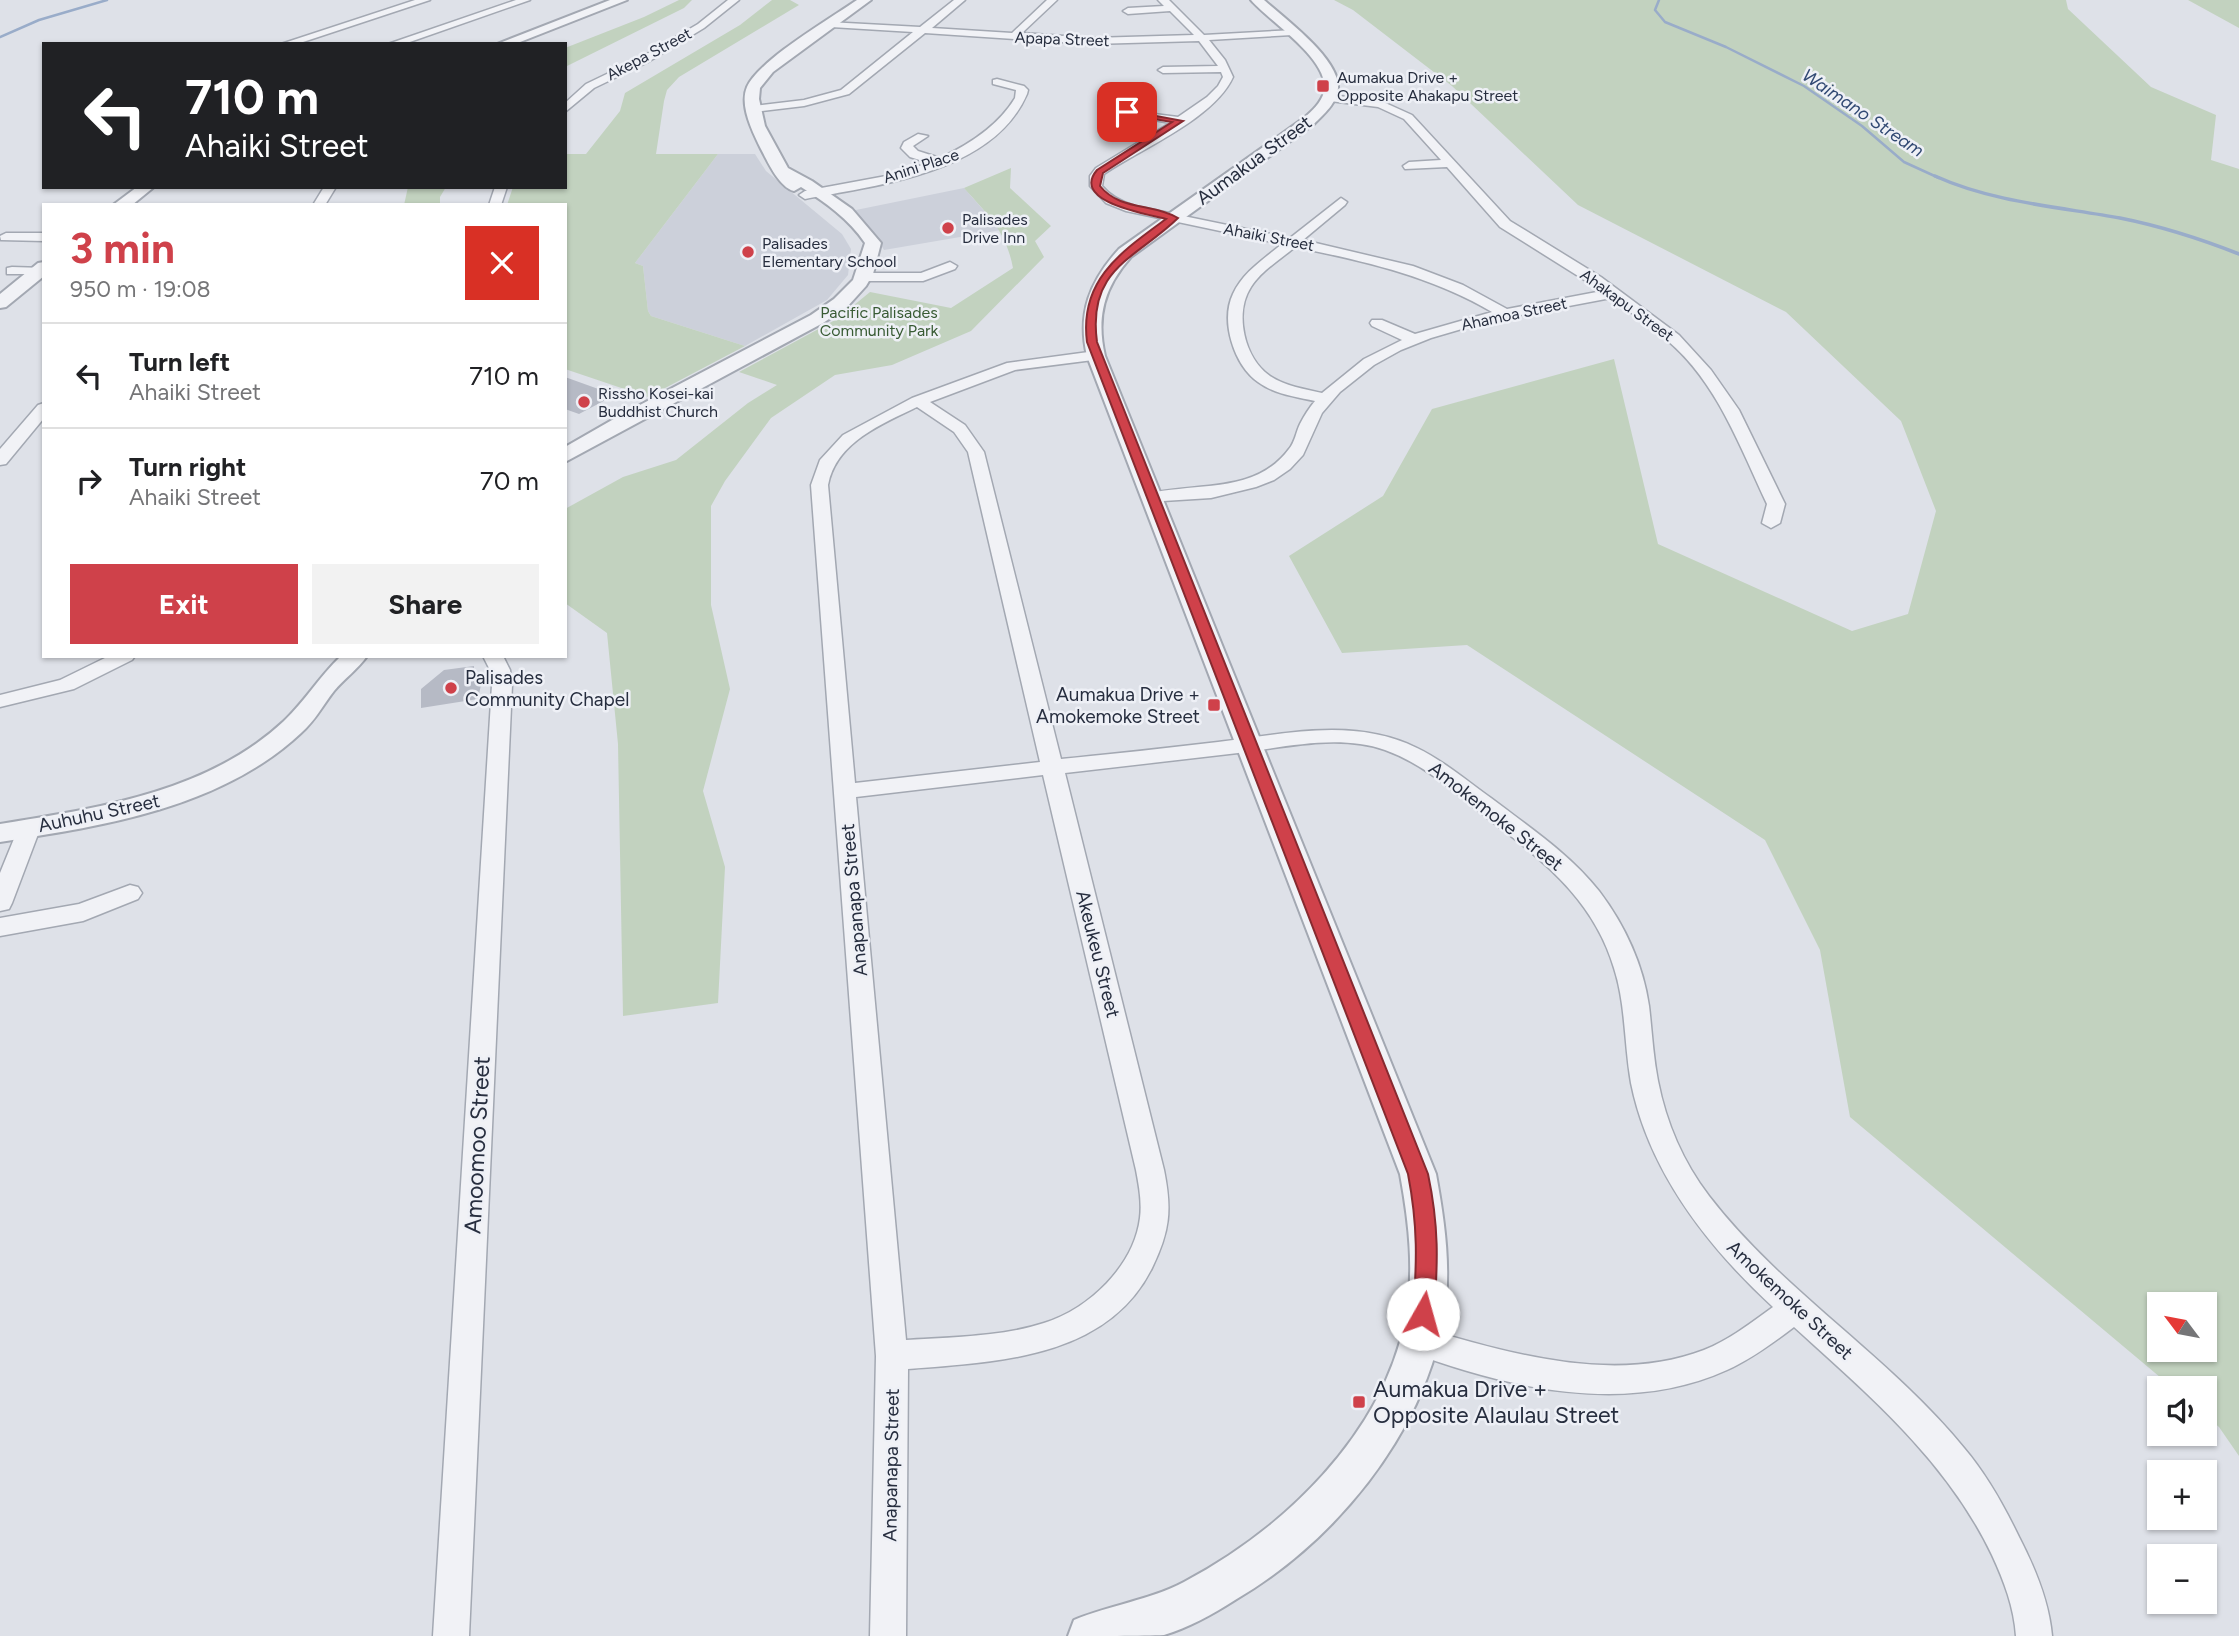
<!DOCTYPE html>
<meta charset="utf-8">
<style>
body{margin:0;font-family:Figtree,sans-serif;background:#f2f2f2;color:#202124;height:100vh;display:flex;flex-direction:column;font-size:26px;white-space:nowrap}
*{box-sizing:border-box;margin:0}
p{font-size:23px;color:#757577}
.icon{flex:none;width:38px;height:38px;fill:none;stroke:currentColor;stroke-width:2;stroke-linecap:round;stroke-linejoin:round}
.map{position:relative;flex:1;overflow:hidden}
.panel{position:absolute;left:42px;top:203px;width:525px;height:455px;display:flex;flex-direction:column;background:#fff;border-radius:0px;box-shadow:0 2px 5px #0004}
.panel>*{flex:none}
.banner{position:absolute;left:42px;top:42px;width:525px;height:147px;border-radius:0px;box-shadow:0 2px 5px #0004;background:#202124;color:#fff;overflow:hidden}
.needle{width:46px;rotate:302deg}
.fabs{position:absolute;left:2147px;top:1292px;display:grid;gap:14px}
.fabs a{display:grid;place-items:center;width:70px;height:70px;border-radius:0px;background:#fff;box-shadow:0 2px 5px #0004;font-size:35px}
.pin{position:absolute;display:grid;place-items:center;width:60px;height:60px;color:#fff;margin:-30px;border-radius:14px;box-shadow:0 4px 10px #0006}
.me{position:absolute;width:77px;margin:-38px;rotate:7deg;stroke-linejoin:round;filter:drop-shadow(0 0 5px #0008)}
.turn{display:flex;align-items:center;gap:24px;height:147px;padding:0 28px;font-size:32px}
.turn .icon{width:91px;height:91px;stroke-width:2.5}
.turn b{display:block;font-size:49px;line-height:60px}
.round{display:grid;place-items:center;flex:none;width:74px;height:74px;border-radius:0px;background:#f2f2f2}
.head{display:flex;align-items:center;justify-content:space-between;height:119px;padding:0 28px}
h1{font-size:42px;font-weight:700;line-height:52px;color:#cf414a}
.primary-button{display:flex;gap:14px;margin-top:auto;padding:14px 28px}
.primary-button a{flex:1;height:80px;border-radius:0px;background:#cf414a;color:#fff;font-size:28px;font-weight:700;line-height:80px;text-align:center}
.primary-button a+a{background:#f2f2f2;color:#202124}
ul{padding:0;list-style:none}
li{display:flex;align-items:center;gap:21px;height:105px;padding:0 28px;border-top:2px solid #e0e0e0}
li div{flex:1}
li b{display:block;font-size:26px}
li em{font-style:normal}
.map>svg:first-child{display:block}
.built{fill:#ccd0da}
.green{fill:#c2d2bf;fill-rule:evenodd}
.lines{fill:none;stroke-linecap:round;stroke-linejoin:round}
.stream-far1{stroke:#99acc9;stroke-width:2.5}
.stream{stroke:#99acc9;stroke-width:3.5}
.building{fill:#b6bac5}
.minor-casing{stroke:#a3a8b2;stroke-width:3}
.tertiary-casing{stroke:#a3a8b2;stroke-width:4}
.minor{fill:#f1f2f6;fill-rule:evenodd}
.tertiary{fill:#f1f2f6;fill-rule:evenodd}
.route{fill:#cf414a;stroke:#872a30;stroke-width:2}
.poi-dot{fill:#cf414a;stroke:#eef0f6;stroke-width:2.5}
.labels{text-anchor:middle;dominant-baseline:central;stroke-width:5;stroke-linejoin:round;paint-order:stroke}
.far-street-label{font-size:16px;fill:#272e3f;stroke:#eef0f6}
.far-poi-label{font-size:16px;fill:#272e3f;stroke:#eef0f6;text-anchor:start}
.far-park-label{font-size:16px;fill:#385b34;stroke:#eef0f6}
.far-water-label{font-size:18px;font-style:italic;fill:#314973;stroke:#eef0f6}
.street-label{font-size:19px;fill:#272e3f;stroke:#eef0f6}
.poi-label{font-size:19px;fill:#272e3f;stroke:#eef0f6;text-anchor:start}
.near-street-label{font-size:23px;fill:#272e3f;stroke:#eef0f6}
.near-poi-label{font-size:23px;fill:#272e3f;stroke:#eef0f6;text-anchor:start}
</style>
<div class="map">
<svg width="2239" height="1636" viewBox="0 0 2239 1636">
<rect width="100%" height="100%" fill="#dee1e8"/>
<path class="built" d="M718,154H755L766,171L842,234L851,249L848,275L827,300L745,346L651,316L648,311L643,266L635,263Z
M964,188L1001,230L884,250L871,229L851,211Z"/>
<path class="green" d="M679,0H692L684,8L565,67V48L644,17Z
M772,0H790L799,5L679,77L667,90L664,101L656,154H718L635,263L643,266L648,311L651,316L745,346L648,397L565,369V205H507L513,187H565V154H586L620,111L625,93L740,25Z
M1334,0H2066L2068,9L2151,87L2216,115L2211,160L2239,169V1456L2219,1427L2205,1415V1388H2173L1850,1117L1820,950L1765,840L1467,645L1342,653L1289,556L1383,496L1432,409L1614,359L1658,544L1852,631L1908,614L1936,511L1901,421L1786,312L1578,205L1452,86L1353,10ZM2160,1304H2205V1349H2160Z
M2188,0H2239V28Z
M1011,168L1010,188L1051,226L1035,241L1044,257L971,331L892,365L835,375L771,418L725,481L711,506V605L730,689L703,791L725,867L718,1003L623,1016L618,744L607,633L565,603V509L623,477L676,460L748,403L777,385L739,372L837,319L870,292L951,308L1013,268C1006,231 988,215 964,188Z
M408,187H446L440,197V205H404Z"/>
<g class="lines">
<path class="stream-far1" d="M1659,0L1655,10L1665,22L1726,47L1804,86L1862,126L1904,162L1939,178
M0,37L39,20L107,0"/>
<path class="stream" d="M1935,176C1992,202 2059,207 2120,218C2160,226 2201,239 2239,254"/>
</g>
<path class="building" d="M565,377L615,395L579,414L565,409Z
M474,666V677L483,675L478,699L421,708V689L444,670Z"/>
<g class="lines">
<defs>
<path id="minor" d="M415,0H430L297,44H281Z
M516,0H530L404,44H388Z
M728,0H739L704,28L648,62L594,88L565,112V103L586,84L640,58L698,24Z
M954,0H965L932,28L1012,33L1047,0H1057L1022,33L1092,38L1194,35L1170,11L1128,14L1123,11L1128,8L1164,6L1158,0H1169L1204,35L1295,30L1297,32L1292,35L1209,40L1225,60L1233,77C1214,119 1142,148 1104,174L1102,186C1111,197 1122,202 1135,206L1290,238L1341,198L1347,202L1345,205L1303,240L1413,266L1463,285L1507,309L1602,291L1500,227L1447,167L1405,169L1403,166L1409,162L1441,160L1404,119L1378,107L1330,101L1325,98L1330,95L1381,101L1412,115L1510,221L1601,277L1679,335L1711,370L1739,410L1785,504L1780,523L1771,528L1762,523L1767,504C1740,447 1717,382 1667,340C1649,325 1630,312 1611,298L1489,321L1431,338L1401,350L1374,365L1340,392L1322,413L1303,455L1290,469L1274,480L1256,487L1211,498L1147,502L1144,498L1147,494C1195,482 1255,495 1289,449C1295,442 1296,432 1300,424C1304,416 1309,408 1315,401C1296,397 1274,394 1258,382C1234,365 1220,321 1233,294C1243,272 1264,259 1282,244L1126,211L1106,203L1090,186V176L1096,168L1170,123L1123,114V110L1178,117L1207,97L1218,86L1223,77L1221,72L1163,73L1158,70L1163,67L1218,66L1199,41L1092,44L925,33L849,94L804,106L754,112L748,109L754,106L804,100L841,90L913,32L831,27L828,26V22L920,27ZM1295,247C1364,261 1431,276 1492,312L1415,334L1382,320H1372L1370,323L1372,326L1402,340L1364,359L1322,393C1304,389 1285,386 1270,376C1244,358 1234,313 1251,287C1261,271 1281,259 1295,247Z
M997,79L1024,86L1028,90L1027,94C993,173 878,185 805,199L799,195L805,191L886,176L929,163L910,157L901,148L904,142L918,134L928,136L913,146L918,151L940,158C970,144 998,126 1015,98L1016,90L993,84V80Z
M324,187H336L325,205H313Z
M495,187H507L501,205H489Z
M6,233H44V241L1,240L0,236Z
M950,262L957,266L955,269L923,281H864L857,277L864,273H921Z
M12,267L44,268V274H7V268Z
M1096,351L1104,356L1101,359L1015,370L930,402L965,425L984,452L1061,759C1114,754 1166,748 1218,742C1284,734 1354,717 1417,748C1444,761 1467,781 1491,798C1529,827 1569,853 1599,891C1624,924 1643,964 1649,1006C1652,1031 1653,1056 1658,1081C1666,1122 1683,1162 1709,1196C1783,1292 1888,1355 1964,1448C1987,1475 2004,1506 2019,1537C2035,1568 2049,1601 2052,1636H2016C2014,1607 2004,1581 1992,1555C1947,1461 1870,1396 1794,1327C1773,1343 1751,1359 1727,1370C1626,1416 1506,1388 1408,1351L1403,1341L1408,1331L1419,1327C1508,1353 1613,1385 1704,1350C1729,1340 1751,1323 1773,1307C1707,1246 1649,1172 1631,1083C1624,1044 1626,1005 1614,968C1596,907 1552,867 1503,830C1466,803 1430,766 1385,750C1339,734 1286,747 1238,753C1181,760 1123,766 1065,773L1164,1170C1172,1210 1170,1231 1152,1268C1107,1359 996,1362 908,1369L906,1636H870L876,1356L811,485L820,460L843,435L912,398L1007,363ZM917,407L954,432L968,452L1040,762L855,783L828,485C836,442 882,424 917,407ZM1043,775L1136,1170C1139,1186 1142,1202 1140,1218C1134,1266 1089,1309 1044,1323C1001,1337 951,1337 906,1340L856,797Z
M44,403V418L6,464L0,465V449L38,405Z
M109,656H135L132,660L74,689L0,707V695L60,680Z
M483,656H503L510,670L512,685L469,1636H433L492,685L490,670Z
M29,821L37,824L40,829L12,903L9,909L0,911V873L18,829L21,824Z
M130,885L138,887L142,893L138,899L83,921L0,936V918L79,904Z"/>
<path id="tertiary" d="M610,0H627L515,44H497Z
M857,0H871L773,72L760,88L759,99L765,126L788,168L812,181L852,209L881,243L873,274L866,286L847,307L823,323L565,462V447L619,416L811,315L834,299L853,280L865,243C849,219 825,202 801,187L794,191C779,187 768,162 761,149C753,133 739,105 747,87C759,60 831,18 857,0Z
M1251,0H1264C1284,18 1340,59 1338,88C1337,103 1324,114 1314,124L1131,257C1104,287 1096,317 1105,356L1436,1174C1445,1223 1452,1273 1443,1322C1421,1437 1334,1542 1235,1600C1213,1614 1188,1628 1164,1635C1145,1636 1090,1636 1068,1636L1074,1620C1110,1605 1150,1600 1184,1582C1284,1529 1381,1436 1405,1322C1415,1273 1409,1223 1400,1174L1087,356C1077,313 1090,281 1119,249L1304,118C1312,111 1321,103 1324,92C1331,60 1270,22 1251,0Z
M137,187H154L132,205H113Z
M44,262V276L6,307L0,308V294L38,263Z
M341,656H367C358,669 344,679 334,691C323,705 315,721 301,733C221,808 104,826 0,842V824C99,808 208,792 284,721C305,701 320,676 341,656Z"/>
</defs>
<use href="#minor" class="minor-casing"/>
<use href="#tertiary" class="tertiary-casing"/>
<use href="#minor" class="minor"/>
<use href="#tertiary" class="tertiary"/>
</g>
<path class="route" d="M1124,110L1183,121L1103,173L1100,186C1120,211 1153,203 1178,218C1136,259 1087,268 1097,342L1428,1174C1439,1226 1438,1262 1434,1314L1431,1321L1423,1324L1416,1321L1413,1314C1417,1262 1418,1226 1408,1174L1087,342C1079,280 1121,252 1166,219C1147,214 1070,202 1097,170L1172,122L1124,114Z"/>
<g class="poi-dot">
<rect x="1316" y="79" width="14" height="14" rx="3.5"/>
<circle cx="948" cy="228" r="7"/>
<circle cx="748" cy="252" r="7"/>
<circle cx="584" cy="402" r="7"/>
<circle cx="451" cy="688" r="7"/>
<rect x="1207" y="698" width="14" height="14" rx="3.5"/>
<rect x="1352" y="1395" width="14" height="14" rx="3.5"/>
</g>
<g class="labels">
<g class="far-street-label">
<text transform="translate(1062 39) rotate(2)">Apapa Street</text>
<text transform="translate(649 54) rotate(-28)">Akepa Street</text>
<text transform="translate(921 166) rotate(-18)">Anini Place</text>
<text transform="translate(1269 237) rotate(11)">Ahaiki Street</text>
<text transform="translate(1627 305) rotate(36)">Ahakapu Street</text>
<text transform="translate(1514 314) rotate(-12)">Ahamoa Street</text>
</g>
<g class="far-poi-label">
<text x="1337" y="77">Aumakua Drive +<tspan x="1337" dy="18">Opposite Ahakapu Street</tspan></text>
<text x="962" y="219">Palisades<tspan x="962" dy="18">Drive Inn</tspan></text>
<text x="762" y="243">Palisades<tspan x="762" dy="18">Elementary School</tspan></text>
<text x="598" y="393">Rissho Kosei-kai<tspan x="598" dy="18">Buddhist Church</tspan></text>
</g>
<g class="far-park-label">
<text x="879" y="312">Pacific Palisades<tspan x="879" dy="18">Community Park</tspan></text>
</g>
<g class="far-water-label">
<text transform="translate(1863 113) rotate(34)">Waimano Stream</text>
</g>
<g class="street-label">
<text transform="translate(1254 160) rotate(-36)">Aumakua Street</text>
<text transform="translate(99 813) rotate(-12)">Auhuhu Street</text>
<text transform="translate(1496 816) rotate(38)">Amokemoke Street</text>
<text transform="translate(854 900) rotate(-95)">Anapanapa Street</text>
<text transform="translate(1098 954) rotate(76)">Akeukeu Street</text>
<text transform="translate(1790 1300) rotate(43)">Amokemoke Street</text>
<text transform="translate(891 1465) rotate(-89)">Anapanapa Street</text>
</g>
<g class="poi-label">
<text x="465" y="677">Palisades<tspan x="465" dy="22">Community Chapel</tspan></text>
<text x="1200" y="694" text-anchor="end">Aumakua Drive +<tspan x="1200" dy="22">Amokemoke Street</tspan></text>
</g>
<g class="near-street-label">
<text transform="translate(477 1145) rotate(-87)">Amoomoo Street</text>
</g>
<g class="near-poi-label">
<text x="1373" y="1389">Aumakua Drive +<tspan x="1373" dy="26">Opposite Alaulau Street</tspan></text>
</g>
</g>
</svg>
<div class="fabs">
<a><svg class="needle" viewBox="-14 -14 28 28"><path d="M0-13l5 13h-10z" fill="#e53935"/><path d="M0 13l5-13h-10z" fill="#757577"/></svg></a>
<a><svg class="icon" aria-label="sound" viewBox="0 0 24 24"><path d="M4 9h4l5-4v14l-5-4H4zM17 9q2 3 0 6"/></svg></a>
<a>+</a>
<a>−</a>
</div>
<div class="pin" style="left:1127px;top:112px;background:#d93025"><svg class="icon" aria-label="arrive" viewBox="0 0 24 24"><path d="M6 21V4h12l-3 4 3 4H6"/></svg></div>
<svg class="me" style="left:1423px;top:1314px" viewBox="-20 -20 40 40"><circle r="19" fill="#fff"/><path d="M0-13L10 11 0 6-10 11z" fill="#cf414a"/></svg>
<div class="banner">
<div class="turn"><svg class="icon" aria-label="left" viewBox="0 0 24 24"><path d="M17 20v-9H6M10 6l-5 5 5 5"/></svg><div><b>710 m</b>Ahaiki Street</div></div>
</div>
<section class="panel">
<div class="head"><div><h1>3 min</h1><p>950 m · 19:08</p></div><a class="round" style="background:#d93025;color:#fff"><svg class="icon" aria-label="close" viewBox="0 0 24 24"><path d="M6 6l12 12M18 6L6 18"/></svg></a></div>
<ul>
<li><svg class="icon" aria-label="left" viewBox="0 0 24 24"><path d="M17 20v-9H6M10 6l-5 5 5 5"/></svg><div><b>Turn left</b><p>Ahaiki Street</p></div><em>710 m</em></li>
<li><svg class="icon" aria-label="right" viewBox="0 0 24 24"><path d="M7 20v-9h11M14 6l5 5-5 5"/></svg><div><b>Turn right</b><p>Ahaiki Street</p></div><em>70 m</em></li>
</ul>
<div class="primary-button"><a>Exit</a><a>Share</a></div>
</section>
</div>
